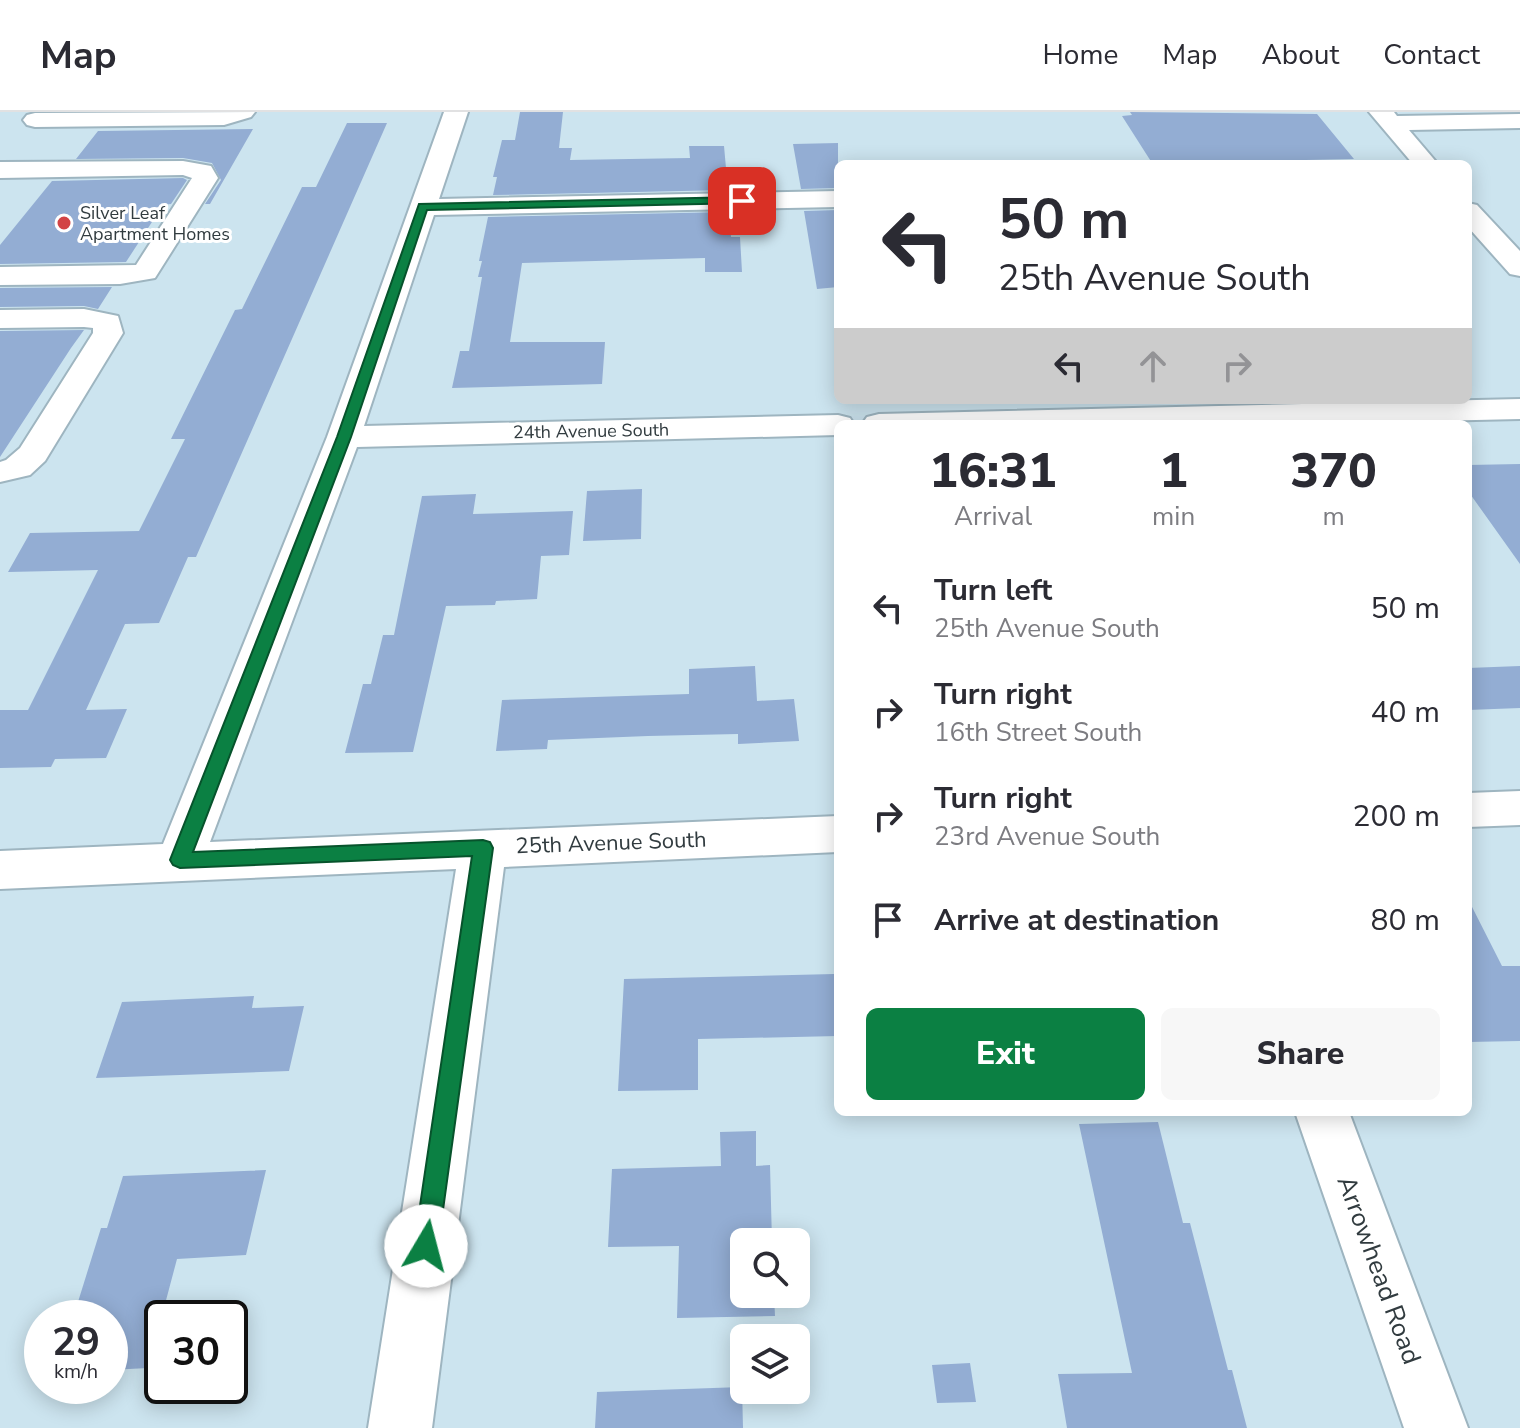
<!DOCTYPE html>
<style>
body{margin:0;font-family:"Nunito Sans",sans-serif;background:#f7f7f7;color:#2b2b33;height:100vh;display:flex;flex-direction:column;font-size:30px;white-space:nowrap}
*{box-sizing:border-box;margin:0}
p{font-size:26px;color:#7c7c81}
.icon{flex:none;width:44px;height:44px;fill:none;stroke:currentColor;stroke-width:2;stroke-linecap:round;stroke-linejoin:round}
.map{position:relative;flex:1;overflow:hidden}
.panel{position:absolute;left:834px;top:308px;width:638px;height:696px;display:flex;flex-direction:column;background:#fff;border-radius:12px;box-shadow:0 4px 20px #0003}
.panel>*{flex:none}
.guide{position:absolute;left:834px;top:48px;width:638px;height:244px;border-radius:12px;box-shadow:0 4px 20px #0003;background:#fff;color:#2b2b33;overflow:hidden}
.controls{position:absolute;left:730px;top:1116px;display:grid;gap:16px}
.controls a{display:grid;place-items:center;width:80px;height:80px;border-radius:12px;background:#fff;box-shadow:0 4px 20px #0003;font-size:40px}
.speed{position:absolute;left:24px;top:1188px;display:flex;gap:16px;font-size:40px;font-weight:700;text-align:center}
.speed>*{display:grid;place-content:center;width:104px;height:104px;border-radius:50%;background:#fff;box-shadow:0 4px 20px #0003;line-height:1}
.speed small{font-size:20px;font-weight:400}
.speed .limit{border:4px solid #111;border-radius:12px;background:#fff;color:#111}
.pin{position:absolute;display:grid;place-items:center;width:68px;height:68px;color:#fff;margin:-34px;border-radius:16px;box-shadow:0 4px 12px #0006}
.me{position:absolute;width:88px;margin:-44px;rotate:8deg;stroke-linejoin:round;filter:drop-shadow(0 0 6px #0008)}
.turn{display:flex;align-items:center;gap:28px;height:168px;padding:0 32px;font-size:36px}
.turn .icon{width:104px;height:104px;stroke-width:2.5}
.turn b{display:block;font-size:56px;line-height:68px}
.lanes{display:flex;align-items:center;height:76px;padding:0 32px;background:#0003;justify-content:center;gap:40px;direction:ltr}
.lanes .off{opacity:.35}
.eta{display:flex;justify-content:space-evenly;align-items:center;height:136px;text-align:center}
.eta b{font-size:48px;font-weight:800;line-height:56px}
.cta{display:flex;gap:16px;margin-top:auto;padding:16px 32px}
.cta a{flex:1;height:92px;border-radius:12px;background:#0b8043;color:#fff;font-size:32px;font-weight:800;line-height:92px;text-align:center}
.cta a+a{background:#f7f7f7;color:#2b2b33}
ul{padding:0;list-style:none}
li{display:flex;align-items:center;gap:24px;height:104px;padding:0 32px}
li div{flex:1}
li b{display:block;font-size:30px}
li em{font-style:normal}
header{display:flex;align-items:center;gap:48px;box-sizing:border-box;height:112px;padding:0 40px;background:#fff;border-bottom:2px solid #e1e1e2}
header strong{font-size:38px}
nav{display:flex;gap:44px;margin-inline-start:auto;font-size:28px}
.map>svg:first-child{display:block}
.building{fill:#93add3}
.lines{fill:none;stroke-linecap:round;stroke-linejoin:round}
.minor-casing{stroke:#9eb5c0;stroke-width:4}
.minor{fill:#fff;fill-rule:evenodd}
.route{fill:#0b8043;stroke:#07532c;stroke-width:2}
.poi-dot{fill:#d24345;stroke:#fff;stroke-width:3}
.labels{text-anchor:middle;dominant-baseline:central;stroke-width:6;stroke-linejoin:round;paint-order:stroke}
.far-poi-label{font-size:18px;fill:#313b3f;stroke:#fff;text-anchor:start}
.far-street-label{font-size:18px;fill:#313b3f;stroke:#fff}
.street-label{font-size:22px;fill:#313b3f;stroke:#fff}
.near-street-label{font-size:26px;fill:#313b3f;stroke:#fff}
</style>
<header>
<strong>Map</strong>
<nav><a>Home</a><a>Map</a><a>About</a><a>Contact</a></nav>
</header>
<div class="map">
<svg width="1520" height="1316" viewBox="0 0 1520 1316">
<rect width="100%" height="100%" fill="#cce4ef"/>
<path class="building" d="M520,0H563L559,36H572L570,48L690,46L689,34H724L728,78L493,83L497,65H493L502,28H515Z
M1130,0L1317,2L1354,47L1152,51L1122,4L1132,3Z
M347,11H387L196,445H188L159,511L125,512L86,598L127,597L106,646L55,647L51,655L0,656V598H28L98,458L8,460L30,421L139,419L185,327H171L235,198L242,197L302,75H316Z
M253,17L210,92H205L221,68L212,51L183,46L76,47L98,19Z
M838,31V76L801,77L793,32Z
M183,66L187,68L171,92L163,93L126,150L0,152V133L52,69Z
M838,98V175L817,177L804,99Z
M729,100L731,125H740L742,160H705V146L522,151L510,230H605L602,272L452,276L460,239H469L482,165H478L482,149H479L488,105Z
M112,175L98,197L84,194L0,195V176Z
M84,218L71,236L0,345V219Z
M1520,352V452L1468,379V353Z
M642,377L641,427L583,429L587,379Z
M476,382L473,402L573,399L569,443L541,444L537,487L496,489L495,493L446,494L413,640L345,641L363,572H371L383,523H394L422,384Z
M755,554L757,589L794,587L799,629L738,632V622L648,624L548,628L547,637L496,639L502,588L689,582V557Z
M1520,554V596L1468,598V556Z
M1468,787L1502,854H1520V929L1468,930Z
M834,862L838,924L698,927V978L618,979L624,867Z
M254,884L252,896L304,894L289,959L96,966L122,890Z
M1158,1010L1183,1111H1190L1228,1258H1232L1247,1316H1067L1058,1262L1132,1261L1079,1012Z
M756,1019V1054L770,1053L772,1130H744V1182H774L775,1204L677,1206L679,1134L608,1135L612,1057L721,1054L720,1020Z
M266,1058L246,1143L177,1147L148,1256L110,1258V1206H73L101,1116H107L123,1064Z
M970,1251L976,1290L937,1291L932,1253Z
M742,1275L743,1316H595L597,1280Z"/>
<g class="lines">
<defs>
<path id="minor" d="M255,0L251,5L224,13L35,15L27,13L23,8L27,3L35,1Z
M444,0H468L439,87L838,79V95L434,103L364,314L838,303L850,306L854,312H838V323L357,335L210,730L838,704V740L504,755L432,1316H368L456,757L0,777V739L163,732L327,325Z
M1369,0H1394L1397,4L1520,2V16L1409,18L1438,52H1413Z
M183,49L211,54L218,66L155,166L120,172L0,173V155L136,153L192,66L183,63L0,66V50Z
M1468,91L1477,93L1520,139V164L1510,162L1468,115Z
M84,197L118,204L123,221L45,349L30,363L0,370V350L6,348L20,336L93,221V216L84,215L0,216V198Z
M1520,287V307L1299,312H862L867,305L879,302Z
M1520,679V713L1468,715V681Z
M1295,1000H1349L1468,1316H1404Z"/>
</defs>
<use href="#minor" class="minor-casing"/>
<use href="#minor" class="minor"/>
</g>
<path class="route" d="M742,85L748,89L746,91L427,98L351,325L193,740L483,728L490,730L493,736L438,1134L435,1143L426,1146L418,1143L414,1134L472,744L180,756L173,753L170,748L337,325L419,92Z"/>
<circle class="poi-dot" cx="64" cy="111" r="8"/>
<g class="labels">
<g class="far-poi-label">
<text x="80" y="101">Silver Leaf<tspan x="80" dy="21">Apartment Homes</tspan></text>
</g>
<g class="far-street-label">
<text transform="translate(591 319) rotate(-1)">24th Avenue South</text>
</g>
<g class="street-label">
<text transform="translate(611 731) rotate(-2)">25th Avenue South</text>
</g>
<g class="near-street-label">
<text transform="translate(1379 1158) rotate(70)">Arrowhead Road</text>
</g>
</g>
</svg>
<div class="controls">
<a><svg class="icon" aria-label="search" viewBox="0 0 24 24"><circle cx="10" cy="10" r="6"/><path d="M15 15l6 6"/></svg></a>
<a><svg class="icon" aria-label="layers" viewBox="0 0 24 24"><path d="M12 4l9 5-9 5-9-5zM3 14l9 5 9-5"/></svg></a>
</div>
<div class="speed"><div>29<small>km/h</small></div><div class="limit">30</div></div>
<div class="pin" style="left:742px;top:89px;background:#d93025"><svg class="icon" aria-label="arrive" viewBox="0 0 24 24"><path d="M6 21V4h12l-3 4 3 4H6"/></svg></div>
<svg class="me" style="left:426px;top:1134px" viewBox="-20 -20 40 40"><circle r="19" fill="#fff"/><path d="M0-13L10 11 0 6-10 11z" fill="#0b8043"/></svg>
<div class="guide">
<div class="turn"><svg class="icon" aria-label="left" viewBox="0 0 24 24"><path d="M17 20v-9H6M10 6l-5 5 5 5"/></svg><div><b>50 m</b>25th Avenue South</div></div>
<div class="lanes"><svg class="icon" aria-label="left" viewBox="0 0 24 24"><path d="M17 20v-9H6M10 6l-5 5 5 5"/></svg><svg class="icon off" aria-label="ahead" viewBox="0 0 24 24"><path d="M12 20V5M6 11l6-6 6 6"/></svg><svg class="icon off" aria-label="right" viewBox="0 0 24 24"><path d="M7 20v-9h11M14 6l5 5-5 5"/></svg></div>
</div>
<section class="panel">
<div class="eta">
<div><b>16:31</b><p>Arrival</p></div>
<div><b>1</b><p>min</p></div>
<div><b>370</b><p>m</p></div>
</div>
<ul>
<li><svg class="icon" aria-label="left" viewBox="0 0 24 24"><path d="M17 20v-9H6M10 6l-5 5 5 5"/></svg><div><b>Turn left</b><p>25th Avenue South</p></div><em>50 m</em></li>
<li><svg class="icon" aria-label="right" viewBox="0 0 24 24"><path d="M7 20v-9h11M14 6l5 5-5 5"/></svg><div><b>Turn right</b><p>16th Street South</p></div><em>40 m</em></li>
<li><svg class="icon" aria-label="right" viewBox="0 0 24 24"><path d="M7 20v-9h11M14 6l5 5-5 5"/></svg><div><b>Turn right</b><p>23rd Avenue South</p></div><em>200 m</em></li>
<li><svg class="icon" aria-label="arrive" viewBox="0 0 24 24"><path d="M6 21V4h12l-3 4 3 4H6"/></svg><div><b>Arrive at destination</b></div><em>80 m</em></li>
</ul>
<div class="cta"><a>Exit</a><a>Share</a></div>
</section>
</div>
